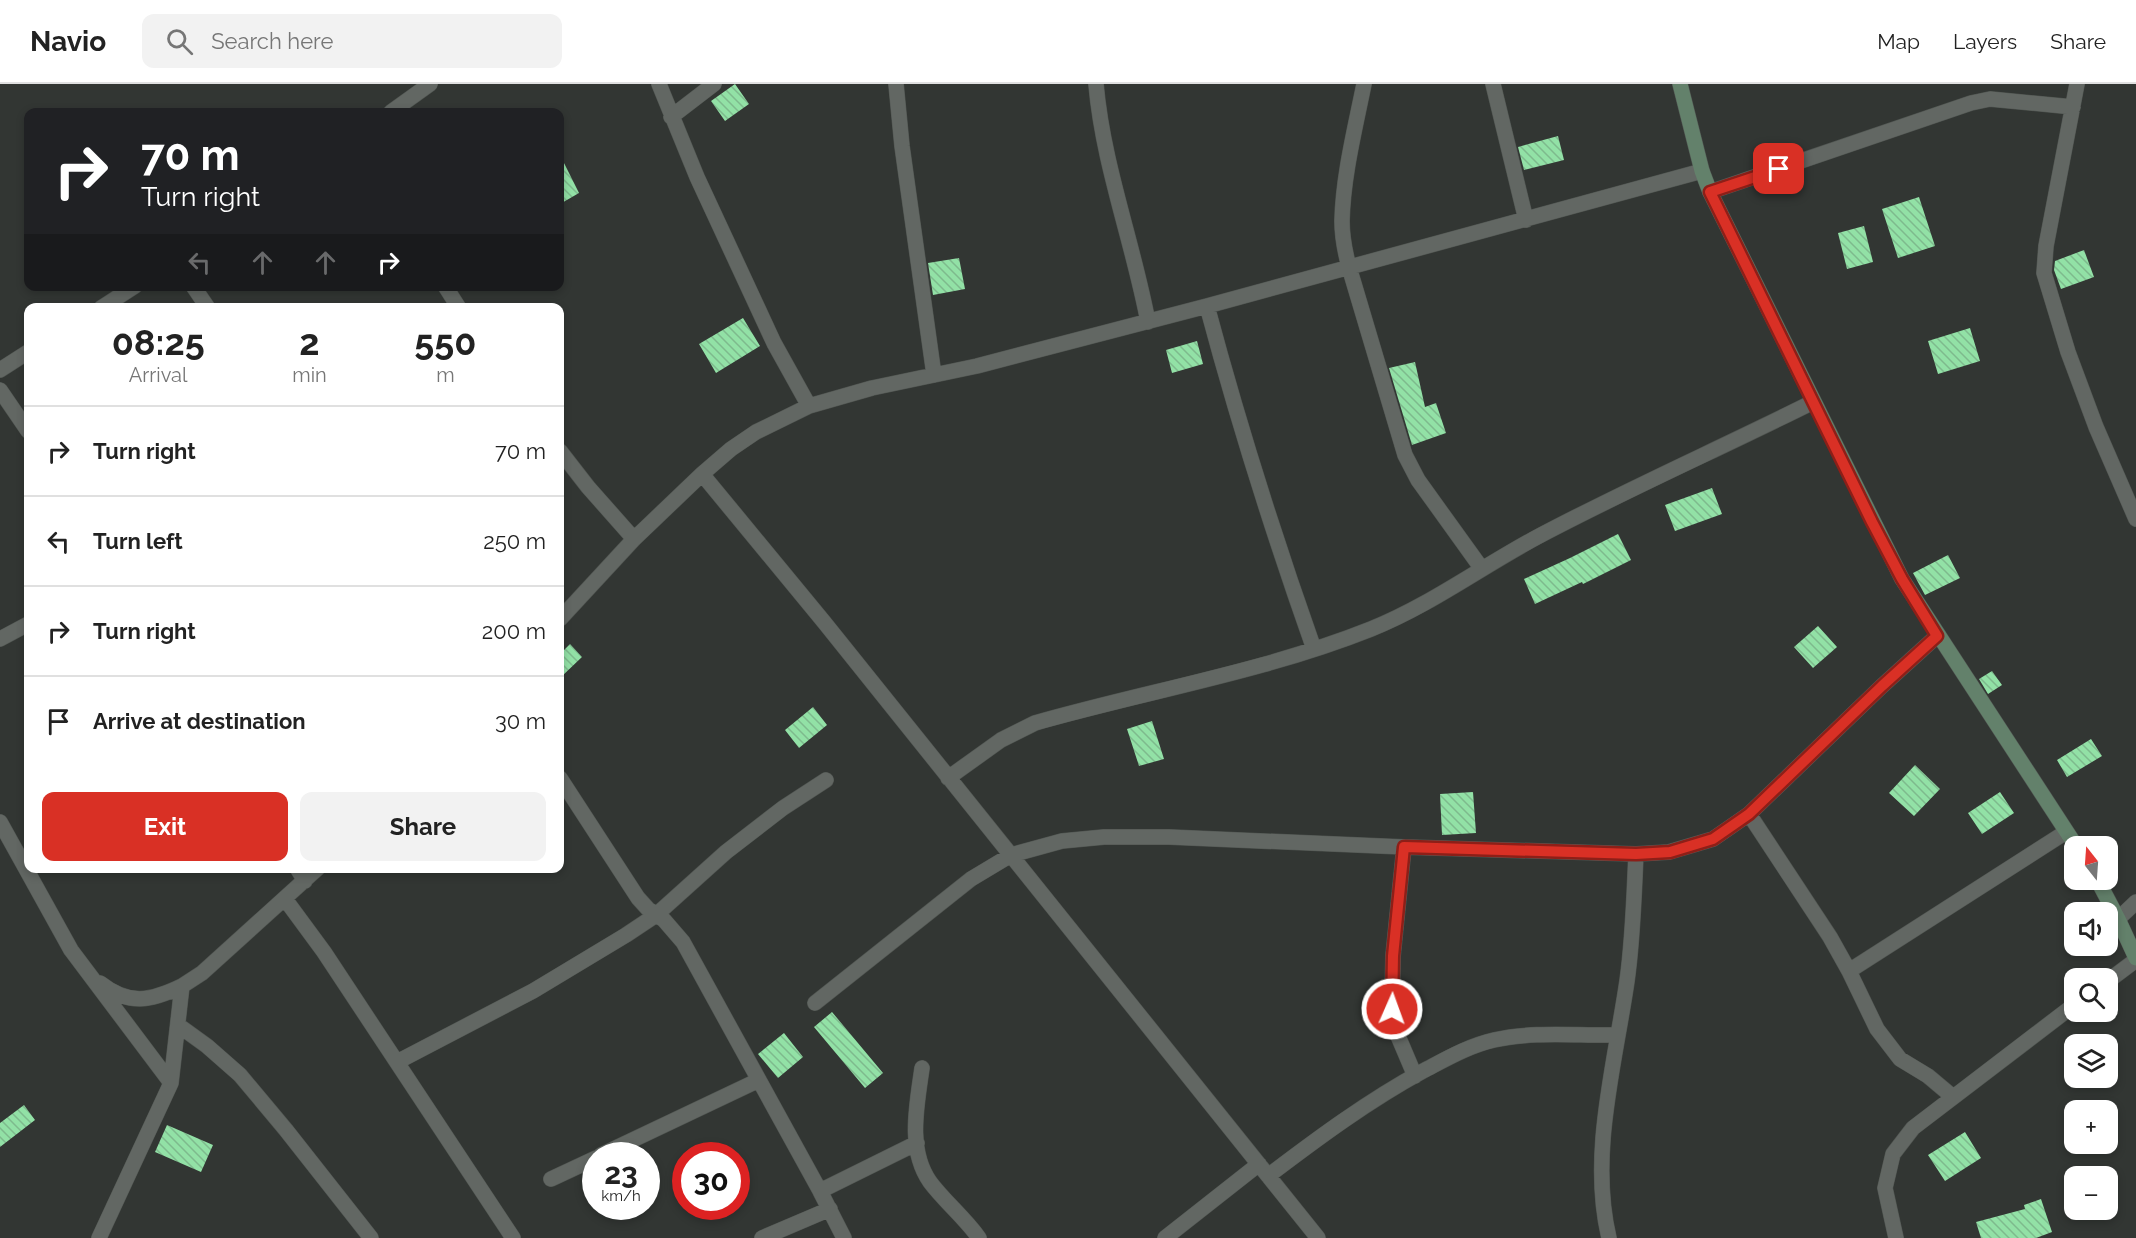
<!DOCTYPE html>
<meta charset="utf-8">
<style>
body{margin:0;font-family:Raleway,sans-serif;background:#f2f2f2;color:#222;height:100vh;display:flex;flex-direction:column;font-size:22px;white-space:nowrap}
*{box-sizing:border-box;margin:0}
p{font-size:20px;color:#767676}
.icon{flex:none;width:33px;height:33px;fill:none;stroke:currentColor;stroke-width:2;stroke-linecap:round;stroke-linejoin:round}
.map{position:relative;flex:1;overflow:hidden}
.drawer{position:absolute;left:24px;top:219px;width:540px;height:570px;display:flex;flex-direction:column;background:#fff;border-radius:12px;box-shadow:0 3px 9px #0003}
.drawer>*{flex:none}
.hud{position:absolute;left:24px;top:24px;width:540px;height:183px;border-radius:12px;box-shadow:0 3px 9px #0003;background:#202124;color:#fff;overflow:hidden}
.needle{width:39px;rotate:343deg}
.tools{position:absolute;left:2064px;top:752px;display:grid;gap:12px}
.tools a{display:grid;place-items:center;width:54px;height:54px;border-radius:12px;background:#fff;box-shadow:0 3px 9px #0003;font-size:30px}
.speed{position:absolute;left:582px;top:1058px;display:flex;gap:12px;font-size:30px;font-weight:700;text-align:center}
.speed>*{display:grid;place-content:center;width:78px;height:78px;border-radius:50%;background:#fff;box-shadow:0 3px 9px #0003;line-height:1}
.speed small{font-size:15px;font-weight:400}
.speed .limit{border:9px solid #d22;background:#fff;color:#111}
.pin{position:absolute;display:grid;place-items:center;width:51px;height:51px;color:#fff;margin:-26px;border-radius:12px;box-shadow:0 3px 9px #0006}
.me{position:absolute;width:66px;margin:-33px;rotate:2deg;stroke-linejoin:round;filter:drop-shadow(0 0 4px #0008)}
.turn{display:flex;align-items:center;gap:21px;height:126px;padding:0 18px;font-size:27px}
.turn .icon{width:78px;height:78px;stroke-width:2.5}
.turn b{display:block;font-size:42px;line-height:51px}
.lanes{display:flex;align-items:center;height:57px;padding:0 18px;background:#0003;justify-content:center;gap:30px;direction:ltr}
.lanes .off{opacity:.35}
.eta{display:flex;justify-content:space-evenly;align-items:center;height:102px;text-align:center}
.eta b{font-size:36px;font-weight:700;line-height:42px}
.action{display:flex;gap:12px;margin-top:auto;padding:12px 18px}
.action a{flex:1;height:69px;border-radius:12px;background:#d93025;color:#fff;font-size:24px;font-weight:700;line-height:69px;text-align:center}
.action a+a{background:#f2f2f2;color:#222}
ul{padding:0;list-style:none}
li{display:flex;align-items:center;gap:18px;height:90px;padding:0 18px;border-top:2px solid #e0e0e0}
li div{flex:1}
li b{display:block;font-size:22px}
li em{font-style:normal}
header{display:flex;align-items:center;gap:36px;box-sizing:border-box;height:84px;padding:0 30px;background:#fff;border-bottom:2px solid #e0e0e0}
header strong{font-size:28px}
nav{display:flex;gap:33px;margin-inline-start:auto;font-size:21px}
.search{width:420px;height:54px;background:#f2f2f2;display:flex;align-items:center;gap:15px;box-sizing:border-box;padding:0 21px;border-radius:12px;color:#767676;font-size:22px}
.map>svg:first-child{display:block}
.building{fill:url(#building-back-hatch)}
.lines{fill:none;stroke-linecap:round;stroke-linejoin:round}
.street-casing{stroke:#505551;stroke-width:16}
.secondary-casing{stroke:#505551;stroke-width:16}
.street{stroke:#626763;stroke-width:15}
.secondary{stroke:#63816b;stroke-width:15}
.route-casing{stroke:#8d1f18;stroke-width:15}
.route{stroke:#d93025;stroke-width:10}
</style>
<header>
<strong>Navio</strong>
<div class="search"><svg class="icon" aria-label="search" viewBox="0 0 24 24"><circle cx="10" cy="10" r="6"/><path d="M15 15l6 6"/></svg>Search here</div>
<nav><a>Map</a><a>Layers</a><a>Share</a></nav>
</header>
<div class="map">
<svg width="2136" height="1154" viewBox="0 0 2136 1154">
<defs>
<pattern id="building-back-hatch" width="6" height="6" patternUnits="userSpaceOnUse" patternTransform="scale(1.5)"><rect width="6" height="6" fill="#92e1a6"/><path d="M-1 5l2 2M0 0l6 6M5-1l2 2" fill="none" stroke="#7eba8d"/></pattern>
</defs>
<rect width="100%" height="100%" fill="#323633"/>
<path class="building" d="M735,0L749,20L725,37L711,17Z
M1558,52L1564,76L1524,86L1518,63Z
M560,71L579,109L560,120Z
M1919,113L1935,162L1898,174L1882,125Z
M1864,142L1873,178L1847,185L1838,149Z
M2084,166L2094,193L2061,205L2054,186L2055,177Z
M959,174L965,205L933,211L928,179Z
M743,234L760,262L716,289L699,260Z
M1970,244L1980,277L1938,290L1928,257Z
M1197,257L1203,280L1172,289L1166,266Z
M1415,278L1425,323L1436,319L1446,349L1412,361L1389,284Z
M1712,404L1722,430L1675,447L1665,421Z
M1618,450L1631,476L1583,500L1582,498L1535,520L1524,495L1570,474Z
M1948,471L1960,494L1925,511L1913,489Z
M1818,542L1837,563L1813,584L1794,563Z
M570,560L582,573L560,594V570Z
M1992,587L2002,601L1988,610L1979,595Z
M813,623L827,641L799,664L785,646Z
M1152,637L1164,675L1139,682L1127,645Z
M2091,655L2102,672L2067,693L2057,676Z
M1915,681L1940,705L1914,732L1889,709Z
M1473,708L1476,749L1442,751L1440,710Z
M2000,708L2014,729L1982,750L1968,729Z
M832,928L883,989L865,1004L814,943Z
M784,949L803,973L778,994L758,970Z
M24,1021L35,1036L0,1063V1039Z
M167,1041L213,1061L201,1088L155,1068Z
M1965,1048L1981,1074L1945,1097L1928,1071Z
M2041,1115L2052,1148L2036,1154H1981L1976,1138L2025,1125L2024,1121Z"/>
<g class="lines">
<defs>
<path id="street" d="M659,0L697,93L774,259L809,322
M896,0L902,62L934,291
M1096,0C1103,81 1133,158 1148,238
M1364,0C1355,45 1343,92 1342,137C1342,153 1345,168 1349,183L1405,371L1418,396L1482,485
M1493,0L1526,136
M2077,0L2046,162L2044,189L2068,268L2096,343L2136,435
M391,28L430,0
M671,33L714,0
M1710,108L1971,19L1990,15L2073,23
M193,202L208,224
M445,202L459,224
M1207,222C1238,338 1274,452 1314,565
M101,224L135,202
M0,286L28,268
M0,306L28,347
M560,367L588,403L634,455
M702,390L824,538L1318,1154
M560,535L634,455L702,390L731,365L756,348L809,322L872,304L977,282L1207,222L1702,87
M0,555L28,540
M560,694L638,814L648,825L664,836L683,858L820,1107L844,1154
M948,694L1001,656L1035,639C1147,607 1263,588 1371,545C1431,521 1484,481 1541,451C1630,404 1723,363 1813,318
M1749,730L1830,853L1849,887L1877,945L1900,975L1928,992L1953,1013
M0,738L71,866L171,999
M1404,763L1393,872L1392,925L1398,952L1415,992
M297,784L305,797
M285,815L324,868L513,1154
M2118,835L2136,818
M1849,887L2066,748
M2108,897L2136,876
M100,899C129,922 151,917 182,902
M815,919L971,795L1011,771L1062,757L1104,753H1169L1404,763L1636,770L1669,768L1713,755L1749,730L1882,602L1937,552
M178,941L207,962L240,991L286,1046L371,1154
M397,978L533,907L626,851L656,831L726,768L783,724L826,696
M922,984C917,1021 907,1065 930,1098C945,1118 965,1134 979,1154
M601,1071L759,996
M1268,1092C1318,1054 1368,1017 1423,987C1446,975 1468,962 1494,956C1534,947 1577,952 1618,951
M551,1095L596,1074
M820,1107L917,1059
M99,1154L171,999L182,902L202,889L318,784
M762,1154L830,1125
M1165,1154L1259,1080
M1609,1154C1589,1071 1615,980 1627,897C1633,855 1634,812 1636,770
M1896,1154L1885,1104L1893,1070L1913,1044L2074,921"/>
<path id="secondary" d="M1680,0L1702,87L1710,108L1902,495L2076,762
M2097,795L2118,835L2136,874"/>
</defs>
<use href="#street" class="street-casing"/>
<use href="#secondary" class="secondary-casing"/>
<use href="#street" class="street"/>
<use href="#secondary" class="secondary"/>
</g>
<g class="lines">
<defs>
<path id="route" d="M1392,925L1393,872L1404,763L1636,770L1670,768L1713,755L1749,730L1882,602L1937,552L1902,495L1872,438L1710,108L1779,85"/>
</defs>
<use href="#route" class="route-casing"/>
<use href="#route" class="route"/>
</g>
</svg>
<div class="tools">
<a><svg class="needle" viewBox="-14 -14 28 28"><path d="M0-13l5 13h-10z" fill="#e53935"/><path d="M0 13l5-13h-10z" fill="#767676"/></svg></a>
<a><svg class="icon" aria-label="sound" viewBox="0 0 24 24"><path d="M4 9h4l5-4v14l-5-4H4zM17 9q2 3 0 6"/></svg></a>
<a><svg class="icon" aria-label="search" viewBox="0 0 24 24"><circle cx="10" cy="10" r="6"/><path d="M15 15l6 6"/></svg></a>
<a><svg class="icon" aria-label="layers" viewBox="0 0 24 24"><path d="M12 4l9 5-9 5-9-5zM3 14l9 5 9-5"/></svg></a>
<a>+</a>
<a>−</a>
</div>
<div class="speed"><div>23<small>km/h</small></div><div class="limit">30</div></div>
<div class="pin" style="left:1779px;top:85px;background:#d93025"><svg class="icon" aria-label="arrive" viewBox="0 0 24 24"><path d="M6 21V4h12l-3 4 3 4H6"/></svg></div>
<svg class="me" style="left:1392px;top:925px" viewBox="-20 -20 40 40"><circle r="17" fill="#d93025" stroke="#fff" stroke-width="3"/><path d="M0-11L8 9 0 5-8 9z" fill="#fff"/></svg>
<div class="hud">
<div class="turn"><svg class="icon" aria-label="right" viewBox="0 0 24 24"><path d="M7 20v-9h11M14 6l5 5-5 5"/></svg><div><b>70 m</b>Turn right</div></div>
<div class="lanes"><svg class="icon off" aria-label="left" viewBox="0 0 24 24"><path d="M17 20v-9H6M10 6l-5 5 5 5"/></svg><svg class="icon off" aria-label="ahead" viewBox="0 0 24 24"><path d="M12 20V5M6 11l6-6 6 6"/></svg><svg class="icon off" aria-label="ahead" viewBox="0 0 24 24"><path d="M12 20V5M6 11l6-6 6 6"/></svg><svg class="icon" aria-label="right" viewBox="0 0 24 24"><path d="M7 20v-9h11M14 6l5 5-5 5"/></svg></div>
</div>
<section class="drawer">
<div class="eta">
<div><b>08:25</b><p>Arrival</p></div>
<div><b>2</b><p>min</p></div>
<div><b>550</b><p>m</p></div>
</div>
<ul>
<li><svg class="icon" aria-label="right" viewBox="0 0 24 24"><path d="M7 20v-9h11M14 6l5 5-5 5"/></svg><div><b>Turn right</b></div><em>70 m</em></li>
<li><svg class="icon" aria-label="left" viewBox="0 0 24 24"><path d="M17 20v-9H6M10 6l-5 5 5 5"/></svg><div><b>Turn left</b></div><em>250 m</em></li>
<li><svg class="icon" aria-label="right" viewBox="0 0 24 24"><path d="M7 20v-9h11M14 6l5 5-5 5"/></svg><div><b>Turn right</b></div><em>200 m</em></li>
<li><svg class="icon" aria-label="arrive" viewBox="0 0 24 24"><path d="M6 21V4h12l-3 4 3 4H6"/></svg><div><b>Arrive at destination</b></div><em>30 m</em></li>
</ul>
<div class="action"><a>Exit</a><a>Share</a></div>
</section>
</div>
